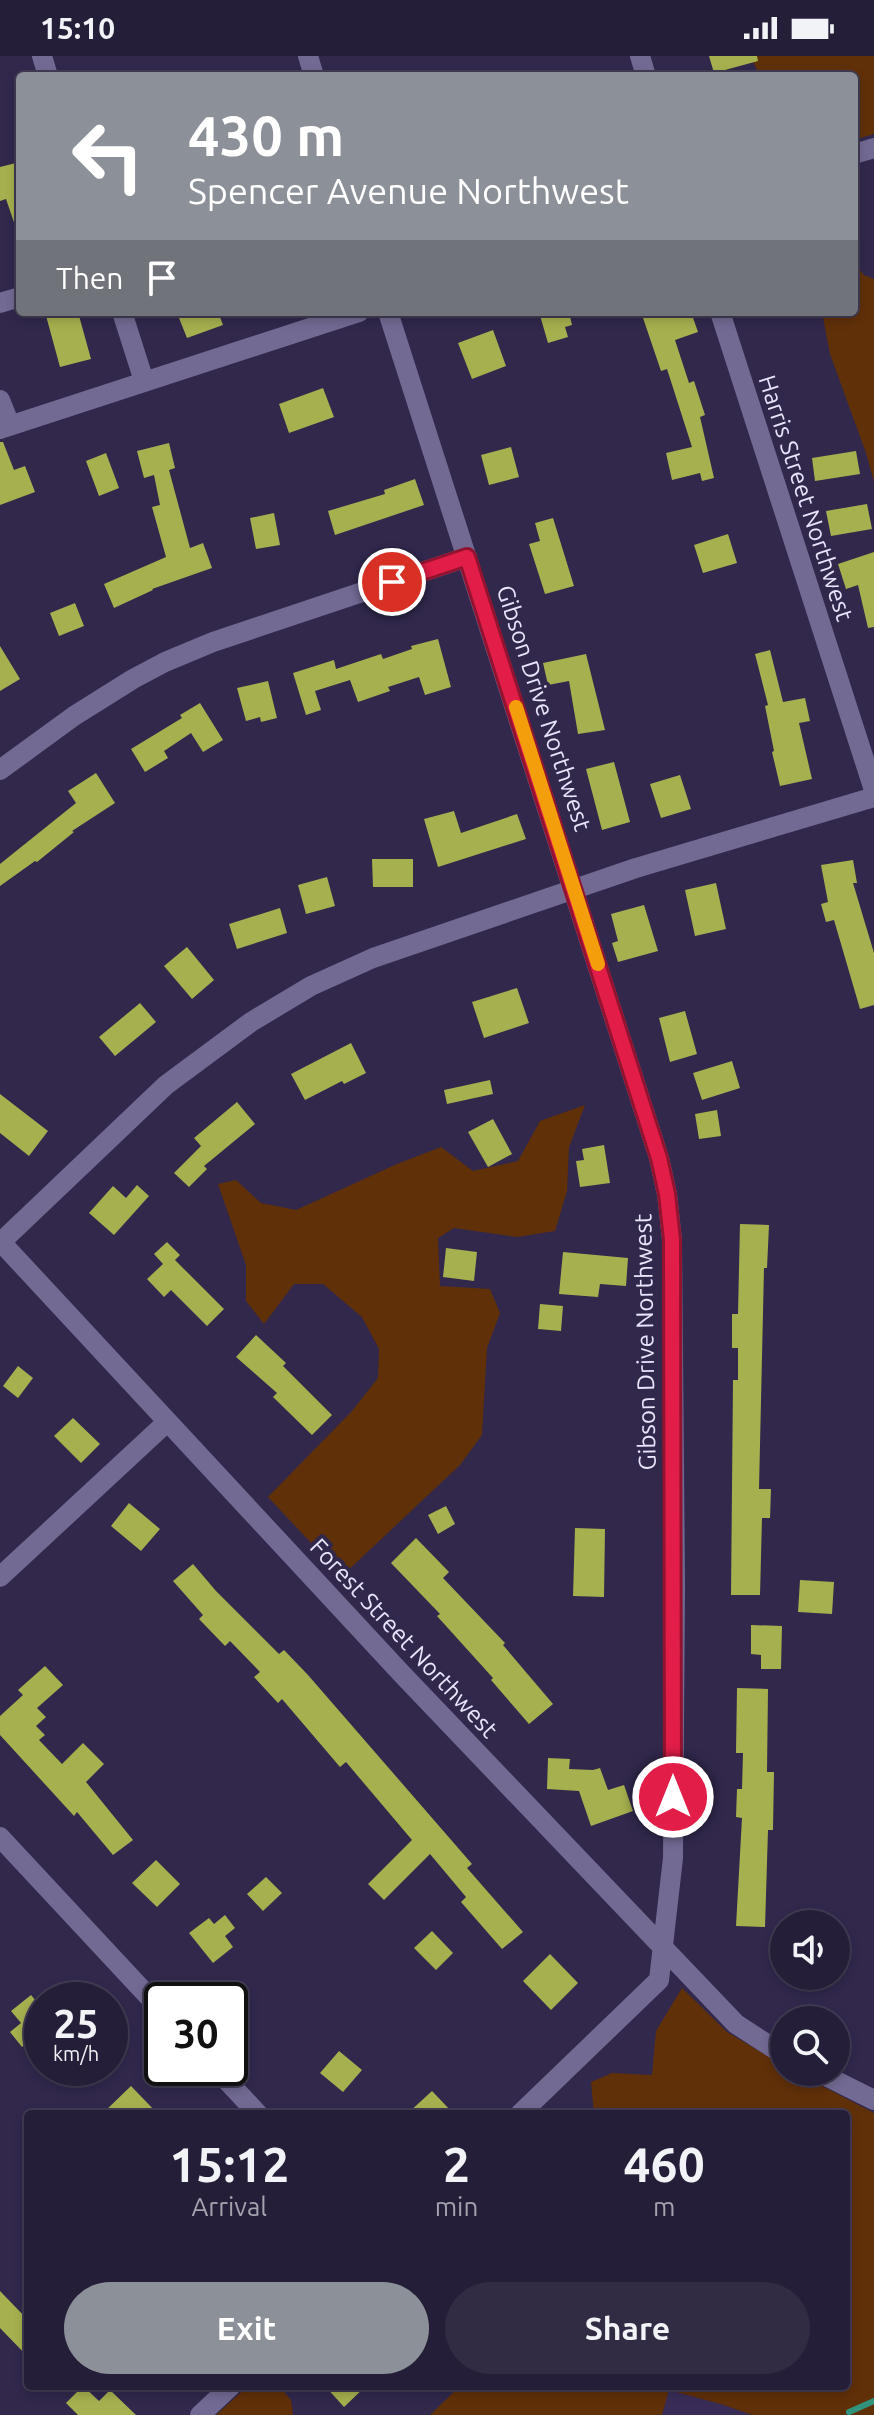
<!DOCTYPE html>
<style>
body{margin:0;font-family:Ubuntu,sans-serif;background:#312b44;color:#f1f3f6;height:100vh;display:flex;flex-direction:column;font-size:30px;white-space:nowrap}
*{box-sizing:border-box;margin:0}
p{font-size:26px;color:#a3a2ae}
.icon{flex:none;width:44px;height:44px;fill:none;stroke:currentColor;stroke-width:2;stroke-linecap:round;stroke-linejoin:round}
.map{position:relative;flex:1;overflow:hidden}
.drawer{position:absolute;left:24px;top:2054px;width:826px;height:280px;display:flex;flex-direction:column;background:#251e39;border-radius:8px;box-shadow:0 4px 12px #0003,0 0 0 2px #423c53}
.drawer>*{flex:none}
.hud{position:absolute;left:16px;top:16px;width:842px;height:244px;border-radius:8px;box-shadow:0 4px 12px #0003,0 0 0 2px #423c53;background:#8c9099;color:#fff;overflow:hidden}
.buttons{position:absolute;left:770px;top:1854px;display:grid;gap:16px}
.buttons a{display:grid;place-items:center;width:80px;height:80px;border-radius:50%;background:#251e39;box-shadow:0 4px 12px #0003,0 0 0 2px #423c53;font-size:40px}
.speed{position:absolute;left:24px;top:1926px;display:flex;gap:16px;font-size:40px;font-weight:700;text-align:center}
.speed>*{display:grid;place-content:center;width:104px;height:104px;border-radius:50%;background:#251e39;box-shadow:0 4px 12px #0003,0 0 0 2px #423c53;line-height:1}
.speed small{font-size:20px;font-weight:400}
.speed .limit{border:4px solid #111;border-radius:12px;background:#fff;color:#111}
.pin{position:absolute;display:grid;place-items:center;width:68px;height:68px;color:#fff;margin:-34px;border:4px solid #fff;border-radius:50%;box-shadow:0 2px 8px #0007}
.me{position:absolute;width:88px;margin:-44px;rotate:0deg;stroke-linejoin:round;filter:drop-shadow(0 0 6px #0008)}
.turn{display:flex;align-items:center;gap:28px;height:168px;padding:0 40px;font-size:36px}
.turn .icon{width:104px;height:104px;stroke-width:2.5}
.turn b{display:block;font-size:56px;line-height:68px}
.then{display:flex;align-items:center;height:76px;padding:0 40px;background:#0003;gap:16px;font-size:30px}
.eta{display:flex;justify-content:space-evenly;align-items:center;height:136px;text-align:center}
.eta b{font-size:48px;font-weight:700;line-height:56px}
.action{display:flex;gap:16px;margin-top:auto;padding:16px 40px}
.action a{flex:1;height:92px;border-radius:48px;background:#8c9099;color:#fff;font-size:32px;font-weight:700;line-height:92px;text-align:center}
.action a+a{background:#312b44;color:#f1f3f6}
.status{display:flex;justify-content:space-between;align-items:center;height:56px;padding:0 40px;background:#251e39;direction:ltr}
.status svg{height:22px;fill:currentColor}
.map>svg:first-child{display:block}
.built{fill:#392d58}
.green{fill:#603009}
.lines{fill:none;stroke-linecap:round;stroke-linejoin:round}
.stream{stroke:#31937c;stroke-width:6}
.building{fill:#a7b04f}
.minor{stroke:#726a93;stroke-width:20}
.route-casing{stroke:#92132f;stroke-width:20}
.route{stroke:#e11d48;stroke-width:14}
.slow{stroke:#f59e0b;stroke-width:14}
.labels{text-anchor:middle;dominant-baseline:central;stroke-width:8;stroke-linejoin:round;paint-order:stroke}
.street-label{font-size:24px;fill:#e9e5fc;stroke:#31284c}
</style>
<div class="status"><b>15:10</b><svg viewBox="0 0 49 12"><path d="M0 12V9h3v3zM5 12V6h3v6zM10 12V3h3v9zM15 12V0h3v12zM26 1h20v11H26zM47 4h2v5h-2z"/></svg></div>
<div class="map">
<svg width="874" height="2359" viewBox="0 0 874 2359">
<rect width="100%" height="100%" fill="#31284c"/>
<path class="built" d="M669,2334L724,2349L752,2359H662Z"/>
<path class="green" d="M750,0H874V78L854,84V20H760Z
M854,206L864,219L874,223V426L866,397L830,298L822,256H854Z
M585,1049L569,1091L567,1135L555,1175L517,1181L454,1172L438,1182L440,1230L490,1233L500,1257L487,1292L482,1379L460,1409L342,1520L268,1441L352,1355L378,1322L379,1293L362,1261L323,1228H294L264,1268L246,1245V1209L218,1128L236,1124L261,1147L296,1154L397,1108L441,1091L473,1115L518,1105L540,1065Z
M682,1932L727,1976L784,2010V2016H795L874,2057V2359H752L724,2349L669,2334L662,2359H430L460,2330H846V2058H594L591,2026L612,2017L652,2019L656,1975Z
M248,2330H279L291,2344L293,2359H216Z"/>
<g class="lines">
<path class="stream" d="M849,2356L874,2345"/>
</g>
<path class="building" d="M709,0H757L758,5L714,17Z
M20,106V175H17L6,143L0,145V111Z
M45,256H78L91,303L60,311Z
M195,256H218L223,269L187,282L179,262Z
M539,256H569L572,269L565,271L568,281L548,287Z
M641,256H691L698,276L675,284L689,327L694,325L705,359L700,361L714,422L702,425L700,417L672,424L666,397L692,391L667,313L661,315Z
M493,274L506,310L472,323L458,287Z
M323,332L334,361L289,377L279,348Z
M0,386H3L14,414L25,410L35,436L0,449Z
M169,387L175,412L169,414L190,492L203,487L212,512L152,533L153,534L114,552L104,528L166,501L152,451L160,449L154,419L144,422L137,395Z
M511,391L519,421L489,429L481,399Z
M856,395L860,418L815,425L812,402Z
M106,397L119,432L99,440L86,405Z
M415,423L424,449L335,479L328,455L385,438L384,434Z
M867,448L872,473L831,480L826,455Z
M274,457L280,489L256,493L250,462Z
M553,462L574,530L545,538L529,488L540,485L535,467Z
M728,478L737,507L703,517L694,489Z
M874,496V571L868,572L858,529L846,533L838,508Z
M75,547L84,570L59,580L50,557Z
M438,583L451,631L425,639L419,621L388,631L390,635L358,646L350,624L315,635L321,654L306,659L293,617L334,604L336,613L381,598L383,603L412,593L411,590Z
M0,590L20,623L0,635Z
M770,594L783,646L805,642L810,665L799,667L812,723L780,730L772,696L774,695L765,650L768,649L755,598Z
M586,598L605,674L578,678L569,625L548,629L543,607Z
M268,625L277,662L261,666L260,661L246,665L237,632Z
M200,647L223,684L203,696L191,677L164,695L168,702L145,716L131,693L182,662L180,659Z
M614,706L630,766L602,774L586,713Z
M96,717L115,747L72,775L74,776L37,806L35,805L0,830V808L76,747L68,735Z
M680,719L691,753L661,762L650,728Z
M454,755L461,777L517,758L526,783L438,811L424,763Z
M372,803H413V831H373Z
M853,804L857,827H853L874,897V949L860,953L834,864L826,866L821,848L828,846L821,809Z
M327,821L335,850L306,858L298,829Z
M716,827L726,873L695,880L685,834Z
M644,849L658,895L618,906L612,887L618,885L611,858Z
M280,852L287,877L237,893L229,868Z
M187,891L214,924L192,943L164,910Z
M517,932L529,967L484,982L472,946Z
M140,947L156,966L115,1000L99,981Z
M685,955L697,998L670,1006L659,962Z
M351,987L366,1017L344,1028L342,1025L305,1044L291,1018Z
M732,1005L740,1032L702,1044L693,1017Z
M490,1024L493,1038L447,1048L444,1034Z
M0,1038L48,1075L29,1100L0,1077Z
M237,1046L255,1068L204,1110L207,1113L189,1131L174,1117L201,1090L194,1082Z
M717,1054L721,1080L699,1083L695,1058Z
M493,1063L512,1098L488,1111L468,1076Z
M604,1089L610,1127L580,1131L576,1105L584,1104L582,1093Z
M137,1129L149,1140L114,1179L89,1157L113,1130L126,1142Z
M740,1168L769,1169L767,1212H764L759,1433H771L770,1462H762L760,1539H731L733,1324H738V1292H732V1258H738Z
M167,1186L180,1199L175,1204L224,1253L207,1270L171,1234L164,1241L147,1223L163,1208L154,1198Z
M446,1192L477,1196L474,1225L443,1221Z
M563,1196L628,1202L626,1230L600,1228L598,1241L559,1238Z
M540,1248L563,1250L561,1275L538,1273Z
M256,1279L286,1307L283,1310L332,1359L312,1379L273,1341L277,1337L236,1301Z
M18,1310L33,1322L18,1342L3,1330Z
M73,1362L100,1388L81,1407L54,1380Z
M129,1447L160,1473L141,1495L111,1470Z
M446,1450L455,1468L438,1478L428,1459Z
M575,1472L605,1473L604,1541L573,1540Z
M416,1482L449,1516L443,1522L505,1587L503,1589L553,1648L529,1668L491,1624L493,1622L437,1560L440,1558L391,1507Z
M193,1508L216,1535L279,1598L284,1594L308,1619L472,1808L467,1812L523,1876L502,1893L461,1846L466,1841L430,1798L384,1844L368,1828L412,1784L346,1706L340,1711L282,1643L278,1647L254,1621L260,1616L230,1585L225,1590L199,1563L203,1559L173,1525Z
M800,1524L834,1526L832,1558L798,1556Z
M751,1569L782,1570L781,1613H761V1599L751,1598Z
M45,1610L63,1629L37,1652L46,1661L36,1670L45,1679L39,1684L62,1708L83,1687L104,1708L86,1726L133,1784L113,1799L77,1756L74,1760L0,1679V1660L23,1639L18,1634Z
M737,1632L768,1633L767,1716H774L773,1774H768L765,1871L736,1870L742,1762L736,1761L737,1733H742L743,1697H736Z
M548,1702L570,1703L569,1713L593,1714L600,1712L608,1734L624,1729L633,1755L591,1770L579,1735L547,1733Z
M156,1804L180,1828L157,1851L132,1827Z
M266,1821L282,1837L263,1855L247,1838Z
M225,1859L235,1872L225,1880L233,1891L213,1907L189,1877L209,1862L214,1868Z
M432,1875L453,1897L436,1914L414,1892Z
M550,1898L578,1927L551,1954L523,1925Z
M31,1939L42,1952V1974L22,1991L10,1976L21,1967L11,1955Z
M339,1995L362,2014L343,2036L320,2017Z
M131,2030L158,2058H102Z
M432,2035L454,2058H407Z
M0,2235L28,2264V2301L0,2272Z
M83,2330L99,2345L110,2334L136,2359H78L66,2347Z
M325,2330H366L344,2351Z"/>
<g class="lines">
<path class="minor" d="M42,0L48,20
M308,0L314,20
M640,0L646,20
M854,98L874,92
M0,247L20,241
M122,256L144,325
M388,256L659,1102L667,1138L672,1184L675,1530L673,1802L659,1924L520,2058
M720,256L874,734
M0,344L10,369
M0,373L359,256
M0,714L74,660L133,623L165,606L213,586L467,501
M0,1185L401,1617L736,1968L784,1999
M1,1186L166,1029L251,966L311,930L373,902L636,812L874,741
M0,1521L167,1366
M0,1781L162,1955
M215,2012L258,2058
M818,2016L874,2044
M200,2359L231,2330"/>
</g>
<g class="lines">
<defs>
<path id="route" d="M392,526L467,501L659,1102L667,1138L672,1184L673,1741"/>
</defs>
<use href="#route" class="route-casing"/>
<use href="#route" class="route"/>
<path class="slow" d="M516,651L598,908"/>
</g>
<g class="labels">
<g class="street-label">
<text transform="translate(806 442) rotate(72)">Harris Street Northwest</text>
<text transform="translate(544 652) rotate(72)">Gibson Drive Northwest</text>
<text transform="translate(645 1286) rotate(-91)">Gibson Drive Northwest</text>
<text transform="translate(404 1582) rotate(47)">Forest Street Northwest</text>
</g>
</g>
</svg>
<div class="buttons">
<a><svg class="icon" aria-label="sound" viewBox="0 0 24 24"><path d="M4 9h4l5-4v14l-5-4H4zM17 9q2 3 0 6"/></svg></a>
<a><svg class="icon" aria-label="search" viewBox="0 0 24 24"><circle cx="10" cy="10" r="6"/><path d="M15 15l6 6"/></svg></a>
</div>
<div class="speed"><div>25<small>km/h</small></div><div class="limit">30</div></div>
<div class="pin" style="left:392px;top:526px;background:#d93025"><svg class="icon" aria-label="arrive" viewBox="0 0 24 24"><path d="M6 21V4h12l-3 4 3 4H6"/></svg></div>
<svg class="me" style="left:673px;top:1741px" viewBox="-20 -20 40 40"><circle r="17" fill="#e11d48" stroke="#fff" stroke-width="3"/><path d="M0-11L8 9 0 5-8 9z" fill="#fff"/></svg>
<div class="hud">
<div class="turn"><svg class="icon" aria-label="left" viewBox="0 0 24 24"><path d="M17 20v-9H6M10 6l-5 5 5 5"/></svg><div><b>430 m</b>Spencer Avenue Northwest</div></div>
<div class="then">Then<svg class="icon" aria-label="arrive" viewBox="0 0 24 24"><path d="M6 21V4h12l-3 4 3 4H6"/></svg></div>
</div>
<section class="drawer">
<div class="eta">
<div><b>15:12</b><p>Arrival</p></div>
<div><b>2</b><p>min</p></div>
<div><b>460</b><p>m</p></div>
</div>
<div class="action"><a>Exit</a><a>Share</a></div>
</section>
</div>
